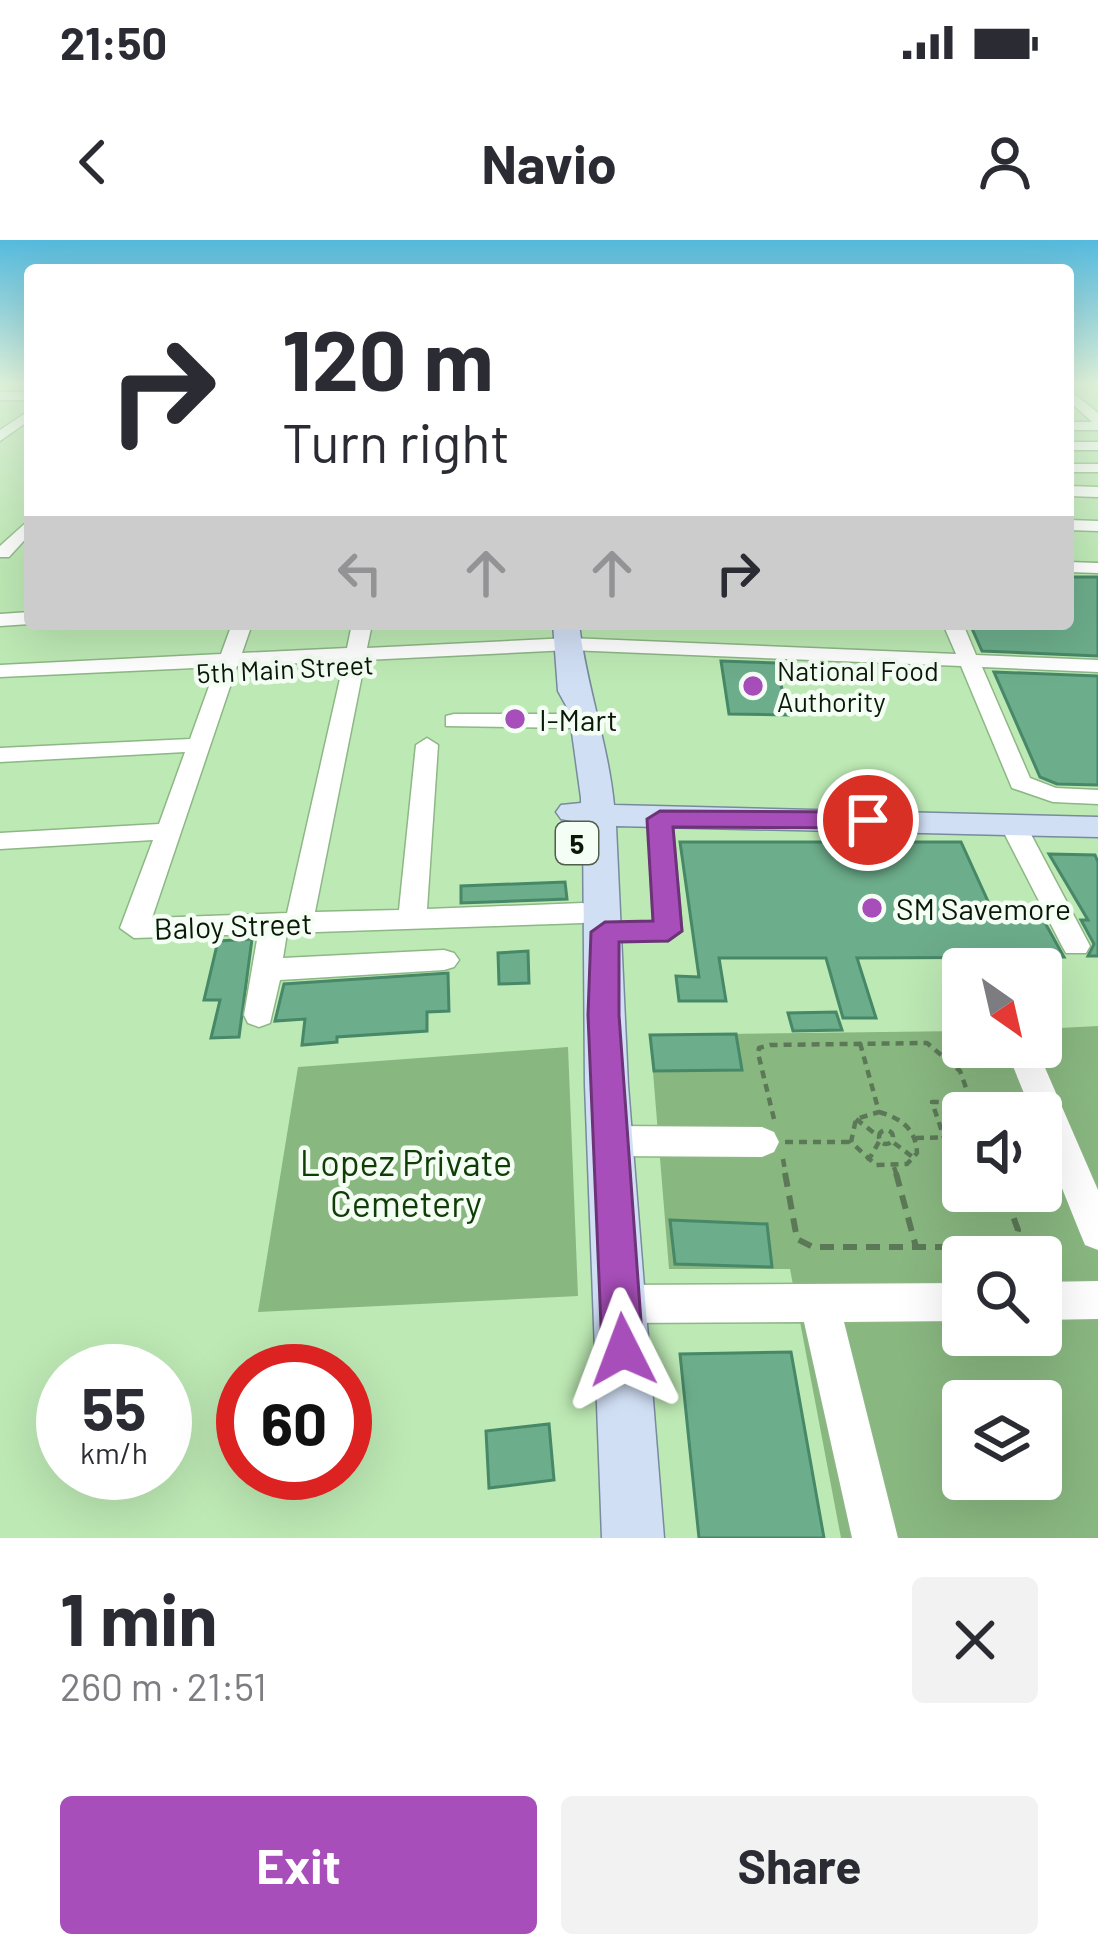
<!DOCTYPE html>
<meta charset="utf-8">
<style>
body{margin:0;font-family:Barlow,sans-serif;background:#f2f2f3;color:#2b2b33;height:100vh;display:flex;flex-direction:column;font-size:45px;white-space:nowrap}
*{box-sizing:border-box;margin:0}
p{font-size:39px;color:#7c7c81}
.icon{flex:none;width:66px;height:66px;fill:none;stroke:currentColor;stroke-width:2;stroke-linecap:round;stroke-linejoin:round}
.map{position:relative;height:1298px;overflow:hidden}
.drawer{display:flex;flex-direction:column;background:#fff;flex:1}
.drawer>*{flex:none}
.hud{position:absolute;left:24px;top:24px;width:1050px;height:366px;border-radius:12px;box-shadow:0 12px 48px #0002;background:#fff;color:#2b2b33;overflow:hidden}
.needle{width:78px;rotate:146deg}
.buttons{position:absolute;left:942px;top:708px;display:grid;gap:24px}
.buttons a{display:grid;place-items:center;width:120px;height:120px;border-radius:12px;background:#fff;box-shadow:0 12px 48px #0002;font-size:60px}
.speed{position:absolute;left:36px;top:1104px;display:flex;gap:24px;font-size:60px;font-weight:700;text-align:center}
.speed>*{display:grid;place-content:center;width:156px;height:156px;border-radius:50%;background:#fff;box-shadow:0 12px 48px #0002;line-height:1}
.speed small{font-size:30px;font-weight:400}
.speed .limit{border:18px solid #d22;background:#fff;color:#111}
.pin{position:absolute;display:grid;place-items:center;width:102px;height:102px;color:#fff;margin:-51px;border:6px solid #fff;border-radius:50%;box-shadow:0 3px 12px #0007}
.me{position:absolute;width:132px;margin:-66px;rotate:357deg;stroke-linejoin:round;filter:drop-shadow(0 0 9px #0008)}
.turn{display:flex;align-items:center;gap:42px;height:252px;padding:0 60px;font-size:54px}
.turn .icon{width:156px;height:156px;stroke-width:2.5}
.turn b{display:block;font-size:84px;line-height:102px}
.lanes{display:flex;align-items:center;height:114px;padding:0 60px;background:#0003;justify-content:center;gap:60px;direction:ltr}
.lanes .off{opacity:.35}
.round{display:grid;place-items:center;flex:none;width:126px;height:126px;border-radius:12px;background:#f2f2f3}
.overview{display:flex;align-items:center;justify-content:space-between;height:204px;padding:0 60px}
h1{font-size:72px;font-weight:700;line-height:90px}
.button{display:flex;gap:24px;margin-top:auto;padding:24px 60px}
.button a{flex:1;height:138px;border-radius:12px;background:#a84eba;color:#fff;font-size:48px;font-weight:700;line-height:138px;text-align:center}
.button a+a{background:#f2f2f3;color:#2b2b33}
.status{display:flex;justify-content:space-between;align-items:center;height:84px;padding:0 60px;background:#fff;direction:ltr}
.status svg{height:33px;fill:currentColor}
header{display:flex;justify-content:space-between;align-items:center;height:156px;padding:0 60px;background:#fff;font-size:54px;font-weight:700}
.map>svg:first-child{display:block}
.green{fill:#89b780;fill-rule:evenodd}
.building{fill:#6cad8b;stroke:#478868;stroke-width:3}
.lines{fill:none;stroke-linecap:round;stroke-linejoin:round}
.minor-casing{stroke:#8db785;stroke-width:3}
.major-casing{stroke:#778b9d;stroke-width:3}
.path-far1{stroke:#5c7957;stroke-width:4.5;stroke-dasharray:8 6;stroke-linecap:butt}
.path{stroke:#5c7957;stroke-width:6;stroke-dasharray:14 9;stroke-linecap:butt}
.minor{fill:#fff;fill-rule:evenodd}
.major{fill:#d1dff5;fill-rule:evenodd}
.route{fill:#a84eba;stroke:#6d3379;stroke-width:3}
.poi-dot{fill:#a84eba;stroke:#f5fef4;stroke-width:4.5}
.labels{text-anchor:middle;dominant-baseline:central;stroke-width:9;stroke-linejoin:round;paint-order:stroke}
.far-street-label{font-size:27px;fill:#091907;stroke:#f5fef4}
.far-poi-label{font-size:27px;fill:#091907;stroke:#f5fef4;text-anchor:start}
.shield{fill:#f5fef4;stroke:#505e4e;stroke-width:3}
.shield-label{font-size:27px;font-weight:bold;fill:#091907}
.poi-label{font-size:30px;fill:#091907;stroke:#f5fef4;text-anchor:start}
.street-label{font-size:30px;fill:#091907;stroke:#f5fef4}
.near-park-label{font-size:36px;fill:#103c07;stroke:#f5fef4}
</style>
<div class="status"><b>21:50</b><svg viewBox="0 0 49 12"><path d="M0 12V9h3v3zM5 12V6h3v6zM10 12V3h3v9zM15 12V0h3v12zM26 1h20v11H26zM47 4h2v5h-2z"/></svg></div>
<header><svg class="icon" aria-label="back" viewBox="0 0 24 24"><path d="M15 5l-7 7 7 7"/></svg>Navio<svg class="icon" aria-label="person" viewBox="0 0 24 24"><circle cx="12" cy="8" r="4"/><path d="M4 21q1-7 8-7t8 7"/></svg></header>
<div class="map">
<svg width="1098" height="1298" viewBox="0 0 1098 1298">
<rect width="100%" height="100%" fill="#bde9b4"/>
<path class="green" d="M1098,786V1298H841L790,1029H669L650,795L963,791V807H1041V789ZM963,873H1041V951H963ZM963,1017H1041V1095H963ZM963,1161H1041V1239H963Z
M568,807L578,1056L258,1072L298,827Z"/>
<path class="building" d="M1068,337H1098V416L982,411L970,384H1068Z
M721,421L776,423L788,475L729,474Z
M994,432L1098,436V545L1057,544L1040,537Z
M680,602H961L997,681H1044L1064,717L857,718L876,778H843L826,718H719L726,761H679L676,736L699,737Z
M1049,614L1095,615L1098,622V716H1088L1094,704L1081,680H1088Z
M565,642L567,659L461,663V646Z
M252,699L239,797L211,798L220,760H204L218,701Z
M528,711L529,743L499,744L498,713Z
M448,733L449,771L427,772V791L337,797V802L302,805L305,779L275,781L284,744Z
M836,772L842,790L793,791L788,773Z
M736,794L742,830L654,831L650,795Z
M670,980L767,984L772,1027L675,1024Z
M791,1112L824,1298H699L680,1114Z
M549,1184L554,1240L489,1248L486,1191Z"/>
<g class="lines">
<defs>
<path id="minor" d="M1068,149L1098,173V190H1068V182H1092L1068,160Z
M0,152H30V160H0Z
M30,170V180L0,201V190Z
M1068,202H1098V210H1068Z
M1068,224H1098V232H1068Z
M1068,246L1098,247V257L1068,256Z
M30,279V294L9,317H0V306Z
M1068,280L1098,281V291L1068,290Z
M1068,322L1098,323V333L1068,332Z
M30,372V384L0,386V374Z
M232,384H252L242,413L347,408L352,384H372L367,408L569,398L956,414L943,384H963L976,415L1098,420V432L982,427L1030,538L1056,548L1098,550V564L1053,562L1012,548L961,426L569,410L365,420L315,672L399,670L416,505L427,498L438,505L427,669L583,663L597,673L583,683L287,693L283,718L444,710L454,713L459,720L454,727L444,730L280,740L270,783L259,787L248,783L244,775L258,694L134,698L120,688L153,600L0,609V593L159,584L185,512L0,522V508L190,499L216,427L0,437V425L221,414ZM344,421L287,673L152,678L237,426Z
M454,474H573L584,481L573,488L446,486V476Z
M660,571L672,579L682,691L668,701L595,699L591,692L595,685L653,681L648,579Z
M1013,577L1026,585L1090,706L1086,713H1066L1062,706L1000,585Z
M1012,807H1036L1098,950V1010L1085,1005L1080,993L1041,896V873H1032L1008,814Z
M611,886L762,887L774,892L779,902L774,912L762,917L611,916L599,911L594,901L599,891Z
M1098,1041V1079L1041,1080V1042Z
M963,1043V1081L844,1082L898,1298H852L804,1082L620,1083L606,1077L600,1064L606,1051L620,1045Z"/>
<path id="major" d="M553,384H579C586,445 608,503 614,565L1098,577V597L616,586L628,845L664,1298H602L585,845L583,583L561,579L556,572L561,565L581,563V558L569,471L558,451Z"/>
</defs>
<use href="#minor" class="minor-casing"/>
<use href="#major" class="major-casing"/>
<path class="path-far1" d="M860,803L879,872
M879,872C901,878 916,889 917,913L907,924L876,925L851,902L856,879Z
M774,879L758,813L759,808L770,805L927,803L960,831L975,873
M856,879L878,896
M879 897a7 7 0 1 1 14 0a7 7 0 1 1-14 0Z
M916,898L963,897
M785,902H851
M894,903L914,918
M963,907L947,862H932L956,933H963
M783,919L786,936
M868,921L880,900
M894,927L897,936"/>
<path class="path" d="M785,933L797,999L813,1007H1005L1015,1002L1018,990L1004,951
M896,933L916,1007"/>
<use href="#minor" class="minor"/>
<use href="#major" class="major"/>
</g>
<linearGradient id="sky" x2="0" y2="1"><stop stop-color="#55badd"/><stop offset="0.44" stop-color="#e1f5dd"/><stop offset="1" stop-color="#e1f5dd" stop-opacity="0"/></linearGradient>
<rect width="1098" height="327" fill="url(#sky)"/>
<path class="route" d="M660,571L868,572L881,580L868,588L673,587L682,691L668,701L619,702V775L643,1110L637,1125L623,1131L608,1125L602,1110L588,775L591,692L605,682L653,681L647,579Z"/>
<g class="poi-dot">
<circle cx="753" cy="446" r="12"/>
<circle cx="515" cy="479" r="12"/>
<circle cx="872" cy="668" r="12"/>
</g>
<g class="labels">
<g class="far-street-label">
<text transform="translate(285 428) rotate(-3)">5th Main Street</text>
</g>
<g class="far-poi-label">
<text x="777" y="430">National Food<tspan x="777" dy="31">Authority</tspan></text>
</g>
<rect class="shield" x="556" y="582" width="42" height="42" rx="9"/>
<g class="shield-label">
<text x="577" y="603">5</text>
</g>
<g class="poi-label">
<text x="539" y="479">I-Mart</text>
<text x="896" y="668">SM Savemore</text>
</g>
<g class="street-label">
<text transform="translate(233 685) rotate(-2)">Baloy Street</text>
</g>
<g class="near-park-label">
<text x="406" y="921">Lopez Private<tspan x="406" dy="41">Cemetery</tspan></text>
</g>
</g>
</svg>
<div class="buttons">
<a><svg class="needle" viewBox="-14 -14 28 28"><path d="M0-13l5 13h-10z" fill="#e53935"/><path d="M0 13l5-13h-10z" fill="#7c7c81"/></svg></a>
<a><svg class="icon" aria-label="sound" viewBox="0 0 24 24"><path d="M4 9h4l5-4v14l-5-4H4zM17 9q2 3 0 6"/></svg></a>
<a><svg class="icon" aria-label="search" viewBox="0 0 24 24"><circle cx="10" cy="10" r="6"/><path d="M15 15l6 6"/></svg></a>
<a><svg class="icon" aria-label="layers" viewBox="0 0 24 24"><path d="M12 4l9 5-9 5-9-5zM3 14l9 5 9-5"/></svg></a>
</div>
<div class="speed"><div>55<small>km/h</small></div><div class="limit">60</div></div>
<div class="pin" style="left:868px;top:580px;background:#d93025"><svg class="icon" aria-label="arrive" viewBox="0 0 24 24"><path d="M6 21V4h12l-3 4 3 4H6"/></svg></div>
<svg class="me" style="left:623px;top:1110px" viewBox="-20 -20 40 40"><path d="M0-17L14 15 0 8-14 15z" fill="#a84eba" stroke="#fff" stroke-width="4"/></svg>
<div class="hud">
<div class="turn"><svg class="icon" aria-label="right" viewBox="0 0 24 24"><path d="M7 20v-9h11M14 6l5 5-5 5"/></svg><div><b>120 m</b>Turn right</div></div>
<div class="lanes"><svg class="icon off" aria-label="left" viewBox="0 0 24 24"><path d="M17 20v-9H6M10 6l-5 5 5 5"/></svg><svg class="icon off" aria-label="ahead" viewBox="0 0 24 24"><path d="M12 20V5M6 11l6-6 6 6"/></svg><svg class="icon off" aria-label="ahead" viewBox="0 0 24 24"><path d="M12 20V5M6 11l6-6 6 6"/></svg><svg class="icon" aria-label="right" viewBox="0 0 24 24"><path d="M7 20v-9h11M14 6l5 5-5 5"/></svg></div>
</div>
</div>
<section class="drawer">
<div class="overview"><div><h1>1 min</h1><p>260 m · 21:51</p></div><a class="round"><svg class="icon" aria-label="close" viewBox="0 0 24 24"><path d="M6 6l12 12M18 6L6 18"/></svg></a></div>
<div class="button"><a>Exit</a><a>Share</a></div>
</section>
